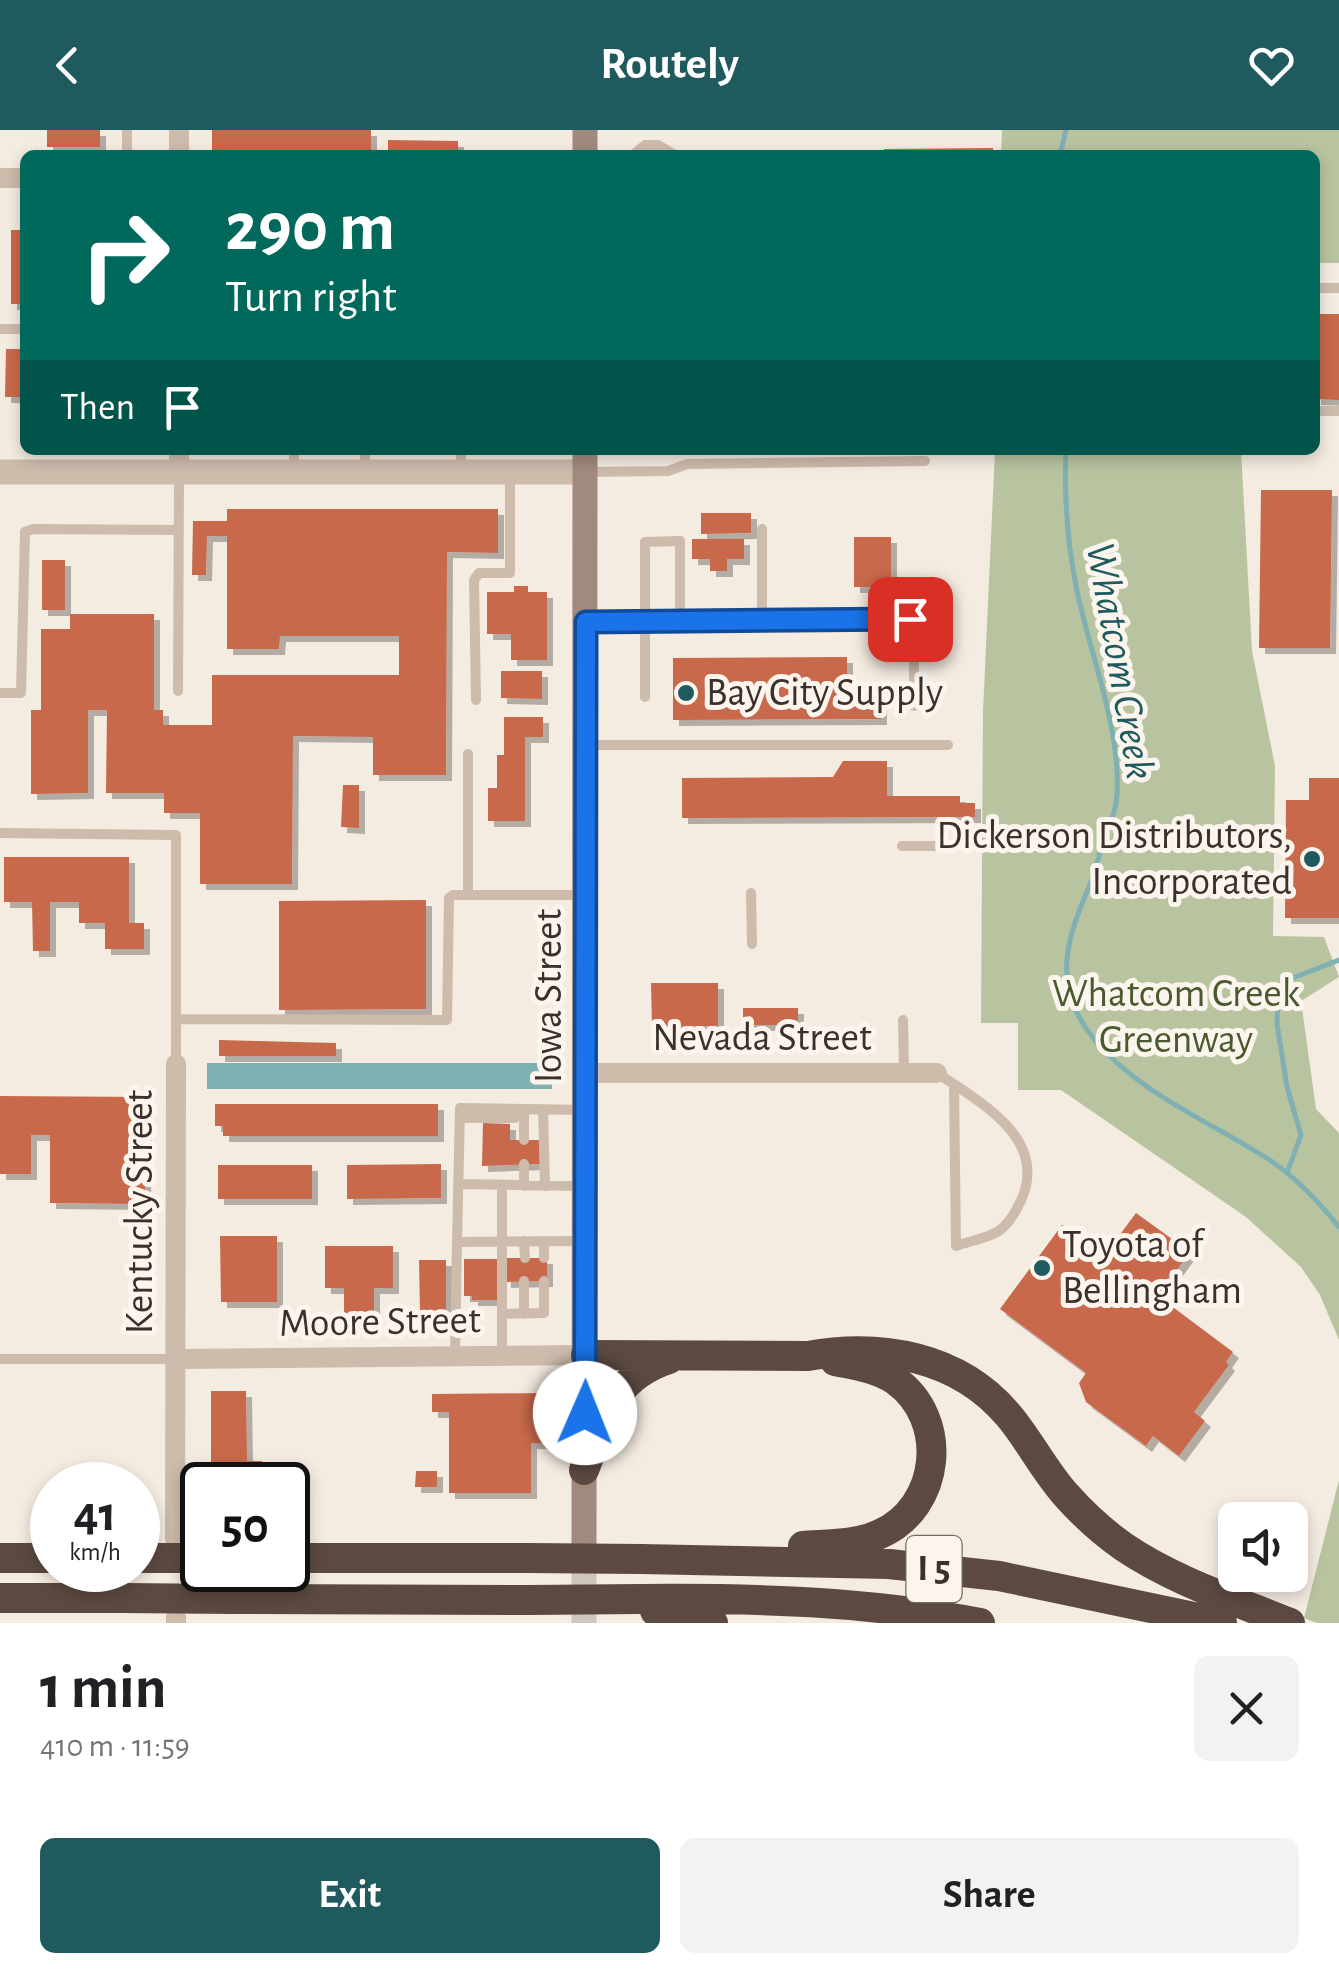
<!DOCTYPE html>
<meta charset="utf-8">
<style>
body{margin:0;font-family:"Alegreya Sans",sans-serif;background:#f2f2f2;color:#202124;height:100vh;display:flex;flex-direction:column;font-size:38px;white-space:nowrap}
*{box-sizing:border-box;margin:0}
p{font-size:32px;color:#757577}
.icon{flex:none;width:55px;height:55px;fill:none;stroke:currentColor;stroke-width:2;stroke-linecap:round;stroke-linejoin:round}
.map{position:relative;height:1493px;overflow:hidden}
.panel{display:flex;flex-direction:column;background:#fff;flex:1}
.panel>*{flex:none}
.top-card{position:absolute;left:20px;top:20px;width:1300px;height:305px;border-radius:15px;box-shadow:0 5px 15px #0003;background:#00695c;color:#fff;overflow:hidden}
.controls{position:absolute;left:1218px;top:1372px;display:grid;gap:20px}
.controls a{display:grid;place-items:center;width:90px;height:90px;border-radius:15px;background:#fff;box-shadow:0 5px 15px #0003;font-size:50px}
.speed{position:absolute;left:30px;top:1332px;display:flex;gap:20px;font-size:50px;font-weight:700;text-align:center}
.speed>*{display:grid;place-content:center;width:130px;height:130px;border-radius:50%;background:#fff;box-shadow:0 5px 15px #0003;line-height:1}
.speed small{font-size:25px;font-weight:400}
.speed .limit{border:5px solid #111;border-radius:15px;background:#fff;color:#111}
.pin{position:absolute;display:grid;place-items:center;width:85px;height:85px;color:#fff;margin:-42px;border-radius:20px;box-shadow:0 5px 15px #0006}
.me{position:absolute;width:110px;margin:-55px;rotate:1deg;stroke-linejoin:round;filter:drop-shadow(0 0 8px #0008)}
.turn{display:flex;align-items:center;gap:35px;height:210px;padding:0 40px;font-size:45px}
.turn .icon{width:130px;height:130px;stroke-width:2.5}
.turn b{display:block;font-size:70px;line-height:85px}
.then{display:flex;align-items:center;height:95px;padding:0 40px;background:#0003;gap:20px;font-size:38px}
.round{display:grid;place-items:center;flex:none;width:105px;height:105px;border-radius:15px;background:#f2f2f2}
.head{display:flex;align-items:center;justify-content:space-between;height:170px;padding:0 40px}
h1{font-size:60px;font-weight:700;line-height:75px}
.action{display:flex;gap:20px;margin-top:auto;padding:20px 40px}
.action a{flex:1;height:115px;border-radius:15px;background:#1f5a5e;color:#fff;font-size:40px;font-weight:700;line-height:115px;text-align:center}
.action a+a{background:#f2f2f2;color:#202124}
header{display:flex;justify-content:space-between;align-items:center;height:130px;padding:0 40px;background:#1f5a5e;color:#fff;font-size:45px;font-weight:700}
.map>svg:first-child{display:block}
.green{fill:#b8c4a0}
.water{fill:#7fb0b2}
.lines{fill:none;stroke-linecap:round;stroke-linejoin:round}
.stream{stroke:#7fb0b2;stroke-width:5}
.building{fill:#c8694b;filter:url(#shadow)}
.secondary-tunnel{stroke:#cfc6bd;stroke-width:25;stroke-dasharray:25 12;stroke-linecap:butt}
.service{stroke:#cdbbac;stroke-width:10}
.minor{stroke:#cdbbac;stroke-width:20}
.tertiary{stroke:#cdbbac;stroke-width:25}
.secondary{stroke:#a18a7d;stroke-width:25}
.motorway{stroke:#5c4a42;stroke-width:30}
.motorway-bridge{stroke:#5c4a42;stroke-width:30}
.route-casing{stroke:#114b97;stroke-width:25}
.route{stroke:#1a73e8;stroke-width:18}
.poi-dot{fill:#1f5a5e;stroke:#fbf5ee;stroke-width:4}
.labels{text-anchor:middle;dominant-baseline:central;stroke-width:10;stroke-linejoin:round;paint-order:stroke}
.shield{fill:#fbf5ee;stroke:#756b66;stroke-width:2.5}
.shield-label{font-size:38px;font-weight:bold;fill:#3b302b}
.poi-label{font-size:40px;fill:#3b302b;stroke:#fbf5ee;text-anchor:start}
.park-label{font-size:40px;fill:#4a5a2e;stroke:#fbf5ee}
.street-label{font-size:40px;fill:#3b302b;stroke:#fbf5ee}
.water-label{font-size:42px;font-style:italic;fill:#1f5a5e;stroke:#fbf5ee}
</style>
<header><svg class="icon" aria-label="back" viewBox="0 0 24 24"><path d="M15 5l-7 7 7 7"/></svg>Routely<svg class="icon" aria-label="heart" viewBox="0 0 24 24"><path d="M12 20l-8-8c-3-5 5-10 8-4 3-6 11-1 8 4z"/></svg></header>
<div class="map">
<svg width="1339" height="1493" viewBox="0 0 1339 1493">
<defs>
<filter id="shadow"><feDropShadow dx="6" dy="6" stdDeviation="0" flood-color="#0004"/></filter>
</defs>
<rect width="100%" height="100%" fill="#f4ebe1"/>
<path class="green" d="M1002,0H1339V133H1315V25H1001Z
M995,320H1241L1252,521L1275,636L1273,806L1324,807L1339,847L1301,871L1316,979L1339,1003V1210L1320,1165L1301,1137L1246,1087L1061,960H1018V893H981L983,582Z
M1339,1350V1493H1317L1304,1488Z"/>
<path class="water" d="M207,933H552V959H207Z"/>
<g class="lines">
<path class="stream" d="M1060,25L1066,0
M1066,320C1064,367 1067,410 1076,456C1089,522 1121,597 1117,665C1116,680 1110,694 1104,708C1099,723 1097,738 1091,752C1067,808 1050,854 1093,908C1138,963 1209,991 1268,1029C1294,1046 1319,1072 1339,1097
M1287,1043L1301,1005L1287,957L1277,894L1278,868L1285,851L1339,830"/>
</g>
<path class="building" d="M47,0H100V17H47Z
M212,0H371V25H212Z
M388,10L458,11V25H388Z
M993,18V25H884V19Z
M11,100H25V174H11Z
M1315,184H1339V270L1315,269Z
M6,219H25V267H5Z
M1261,360H1332L1330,518H1259Z
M227,379H498V423L447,422L446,645H373V607L293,606L292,754H200V683H164V663H106L107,580H88V663L31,664V580H41V499H70V484H154V580H163V595H212V545H399V506H280L279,519H227V406H207L206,445H192L193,391H227Z
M701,383H751V403L701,404Z
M854,407H891V457H854Z
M692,409H744V429H727V441H710V429H692Z
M42,430H65V480H42Z
M514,456H528V462H547V530H511V504H487V462H514Z
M847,527V573H881V589L673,590V528Z
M501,541H542V569L501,568Z
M504,587H543V607H525V691H488V658H497V625H504Z
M843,631H887V666H960V673H975V687L682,688V648L833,647Z
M1309,648H1339V788H1285L1286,670H1309Z
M343,655H359V698L341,697Z
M4,727H129V793H144V819H105V793H79V772H50V821H33L32,772H4Z
M426,770V879L279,880V771Z
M651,853H718V896H652Z
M743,878H798V895H743Z
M219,910L336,913V926H219Z
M0,966L146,967L145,1074L50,1073V1005H31V1044H0Z
M215,974H438V1006H223V996H215Z
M483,993L510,994V1010H540V1034L482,1036Z
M441,1034V1068L347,1069V1035Z
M218,1035H312V1069H218Z
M1136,1083L1190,1122L1158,1166L1233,1222L1226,1232L1229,1235L1194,1282L1205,1291L1179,1326L1153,1306L1146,1316L1086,1272L1079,1253L1086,1243L1000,1179L1062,1095L1104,1126Z
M220,1106H277V1172H221Z
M325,1116H393V1158H374V1187H344V1158H325Z
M504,1128H547V1151L505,1152Z
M464,1129H497V1170H472V1166H464Z
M419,1130H446V1182H420Z
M211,1261H246L247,1331H262V1355H211Z
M545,1263V1313H531V1363H449V1282H432V1264Z
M416,1341H437V1357H415Z"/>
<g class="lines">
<path class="secondary-tunnel" d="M584,1493V1413"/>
<path class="service" d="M127,0V25
M633,25L645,15H658L675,25
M1315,158H1339
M0,199H25
M1315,281H1339
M294,320V341
M365,320V341
M461,320V341
M586,342L668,341L687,334L925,331
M762,399V490
M587,492L914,489V576
M178,561L179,343
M0,563H21L25,402L33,399L179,400
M645,567V412L680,411V491
M476,570L474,450L479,443H510V343
M587,615H948
M468,624V765
M0,703L176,705V933
M902,716H953
M751,763L752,814
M176,889L447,890L449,768L453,765H585
M903,890L904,942
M937,943C977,970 1041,1004 1025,1060C1021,1073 1011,1092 1000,1100C990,1108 969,1111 956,1116L954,955
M524,979V1010
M543,979L545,1056
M460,988H515L520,979
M524,1034V1056
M458,1054L582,1056
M502,1055V1226
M524,1111L525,1128
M544,1111V1128
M457,1112L460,978L586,980
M502,1184L544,1183V1151
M524,1184V1151
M455,1226L457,1112L585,1111
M0,1229H175"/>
<path class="minor" d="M179,0V25
M0,48H25
M179,320V342
M586,943H937
M175,1229L586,1225
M175,1409L176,934
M176,1487V1493"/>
<path class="tertiary" d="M0,342H585"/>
<path class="secondary" d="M585,0V25
M584,1413L585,320"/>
<path class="motorway" d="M586,1225L808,1226C881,1213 959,1226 1009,1286C1030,1311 1045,1342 1067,1366C1083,1384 1104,1403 1124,1417C1174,1451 1234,1470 1290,1493
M584,1340C604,1289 611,1248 669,1229
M803,1416C827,1414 857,1415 880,1404C941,1377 950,1289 895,1250C877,1238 855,1235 835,1231
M0,1428H52
M288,1428H527
M641,1429L889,1434L999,1446L1222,1493
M0,1468H122
M232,1469L528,1470
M641,1469C755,1468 868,1471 980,1493
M655,1481L713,1493"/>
<path class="motorway-bridge" d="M138,1428H202
M527,1428L641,1429
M122,1468L232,1469
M528,1470L641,1469"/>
</g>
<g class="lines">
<defs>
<path id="route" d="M585,1283L586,492L910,489"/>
</defs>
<use href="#route" class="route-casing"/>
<use href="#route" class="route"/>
</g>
<g class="poi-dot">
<circle cx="686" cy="563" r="10"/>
<circle cx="1312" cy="729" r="10"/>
<circle cx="1042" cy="1138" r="10"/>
</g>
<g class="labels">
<rect class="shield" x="906.5" y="1406" width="55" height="66" rx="8"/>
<g class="shield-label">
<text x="934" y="1439">I 5</text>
</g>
<g class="poi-label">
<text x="706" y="563">Bay City Supply</text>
<text x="1292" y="706" text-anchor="end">Dickerson Distributors,<tspan x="1292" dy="46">Incorporated</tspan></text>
<text x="1062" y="1115">Toyota of<tspan x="1062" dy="46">Bellingham</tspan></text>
</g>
<g class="park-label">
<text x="1176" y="864">Whatcom Creek<tspan x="1176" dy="46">Greenway</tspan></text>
</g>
<g class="street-label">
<text transform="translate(549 866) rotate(-90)">Iowa Street</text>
<text x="762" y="908">Nevada Street</text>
<text transform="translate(140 1082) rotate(-90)">Kentucky Street</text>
<text transform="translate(380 1192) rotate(-1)">Moore Street</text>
</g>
<g class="water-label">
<text transform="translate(1120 531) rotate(80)">Whatcom Creek</text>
</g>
</g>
</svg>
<div class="controls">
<a><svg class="icon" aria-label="sound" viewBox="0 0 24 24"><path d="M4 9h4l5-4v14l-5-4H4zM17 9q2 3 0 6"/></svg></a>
</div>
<div class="speed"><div>41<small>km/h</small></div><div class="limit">50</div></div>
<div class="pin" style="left:910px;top:489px;background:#d93025"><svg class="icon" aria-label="arrive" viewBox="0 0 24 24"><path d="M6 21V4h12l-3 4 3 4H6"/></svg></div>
<svg class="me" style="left:585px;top:1283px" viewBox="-20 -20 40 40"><circle r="19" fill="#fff"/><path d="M0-13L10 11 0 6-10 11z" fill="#1a73e8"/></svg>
<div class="top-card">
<div class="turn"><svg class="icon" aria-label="right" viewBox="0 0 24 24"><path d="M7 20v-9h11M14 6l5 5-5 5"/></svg><div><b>290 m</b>Turn right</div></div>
<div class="then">Then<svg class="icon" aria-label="arrive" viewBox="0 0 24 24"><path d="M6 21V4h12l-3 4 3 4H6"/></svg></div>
</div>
</div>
<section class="panel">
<div class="head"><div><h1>1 min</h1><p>410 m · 11:59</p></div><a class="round"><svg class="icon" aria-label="close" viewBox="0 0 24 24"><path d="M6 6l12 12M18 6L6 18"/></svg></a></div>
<div class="action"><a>Exit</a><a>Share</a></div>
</section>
